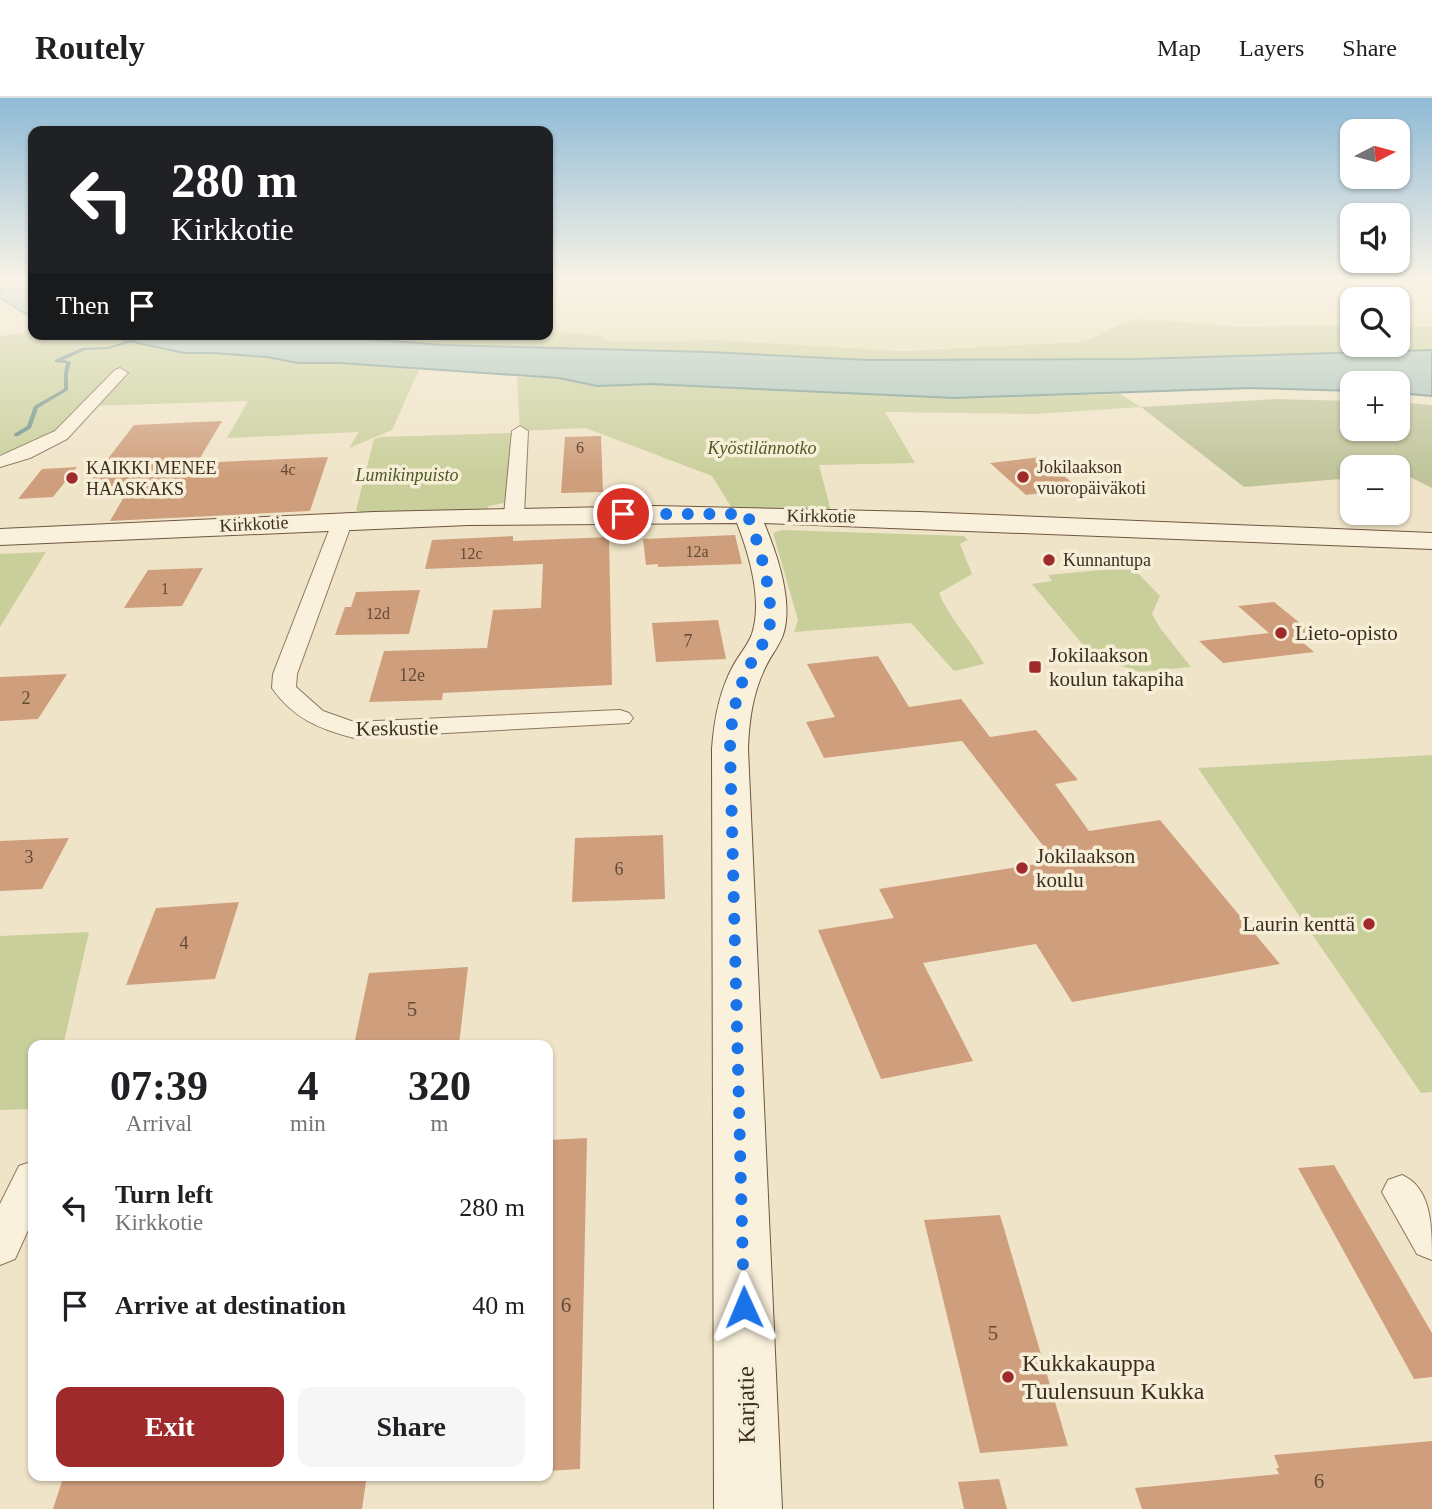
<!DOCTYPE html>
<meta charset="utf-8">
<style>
body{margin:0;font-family:Georgia,serif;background:#f6f6f6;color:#202124;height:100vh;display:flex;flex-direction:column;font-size:26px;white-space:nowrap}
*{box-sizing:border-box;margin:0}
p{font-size:23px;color:#757577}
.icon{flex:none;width:38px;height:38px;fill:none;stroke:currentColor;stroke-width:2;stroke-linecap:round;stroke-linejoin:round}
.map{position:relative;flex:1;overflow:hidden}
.drawer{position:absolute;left:28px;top:942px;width:525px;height:441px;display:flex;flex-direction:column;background:#fff;border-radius:14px;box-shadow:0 2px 5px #0004}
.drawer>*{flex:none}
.guide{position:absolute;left:28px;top:28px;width:525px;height:214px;border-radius:14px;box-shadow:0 2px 5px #0004;background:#202124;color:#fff;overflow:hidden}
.needle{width:46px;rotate:84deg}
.buttons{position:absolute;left:1340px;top:21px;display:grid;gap:14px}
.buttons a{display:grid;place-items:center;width:70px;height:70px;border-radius:14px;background:#fff;box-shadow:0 2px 5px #0004;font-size:35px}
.pin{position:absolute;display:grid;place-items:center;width:60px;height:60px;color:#fff;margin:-30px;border:4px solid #fff;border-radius:50%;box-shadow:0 2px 7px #0007}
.me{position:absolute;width:77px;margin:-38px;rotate:359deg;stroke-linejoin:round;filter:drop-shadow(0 0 5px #0008)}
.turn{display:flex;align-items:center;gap:24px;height:147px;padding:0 28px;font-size:32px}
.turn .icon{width:91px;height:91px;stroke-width:2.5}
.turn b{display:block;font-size:49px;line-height:60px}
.then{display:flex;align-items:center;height:66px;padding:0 28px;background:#0003;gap:14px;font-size:26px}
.eta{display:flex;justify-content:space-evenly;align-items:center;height:119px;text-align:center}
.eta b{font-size:42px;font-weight:700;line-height:49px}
.primary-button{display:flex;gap:14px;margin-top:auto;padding:14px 28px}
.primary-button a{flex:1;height:80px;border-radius:14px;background:#9e2a2b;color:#fff;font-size:28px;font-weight:700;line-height:80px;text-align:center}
.primary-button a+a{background:#f6f6f6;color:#202124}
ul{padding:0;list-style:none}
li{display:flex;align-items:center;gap:21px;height:98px;padding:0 28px}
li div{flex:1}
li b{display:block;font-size:26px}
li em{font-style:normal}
header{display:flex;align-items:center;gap:42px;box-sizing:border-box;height:98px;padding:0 35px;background:#fff;border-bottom:2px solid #e0e0e0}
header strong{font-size:33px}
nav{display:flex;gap:38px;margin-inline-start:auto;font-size:24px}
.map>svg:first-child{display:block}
.farmland{fill:#e6deb5}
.green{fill:#c9cf9b}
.cemetery{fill:#bfc49a}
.water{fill:#a9c4bc;stroke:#6f938a;stroke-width:2}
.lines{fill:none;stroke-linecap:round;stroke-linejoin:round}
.stream{fill:#6f938a;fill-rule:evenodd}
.building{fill:#cf9f7d}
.street-casing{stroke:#8d765c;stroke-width:2}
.secondary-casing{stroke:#6f573f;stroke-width:2}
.street{fill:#faf1dc;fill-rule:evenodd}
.secondary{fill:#faf1dc;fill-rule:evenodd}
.route{stroke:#1a73e8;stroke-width:12;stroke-dasharray:0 21.6}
.poi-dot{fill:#9e2a2b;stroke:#f7eed8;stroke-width:2.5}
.labels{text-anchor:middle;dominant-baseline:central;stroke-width:7;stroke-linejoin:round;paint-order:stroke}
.far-number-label{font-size:16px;fill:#624a37}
.far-park-label{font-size:18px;font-style:italic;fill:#4d5a26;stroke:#f7eed8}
.far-poi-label{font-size:18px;fill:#3d2e20;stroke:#f7eed8;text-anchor:start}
.far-street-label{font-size:18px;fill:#3d2e20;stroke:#f7eed8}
.number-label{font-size:18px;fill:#624a37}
.poi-label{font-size:21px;fill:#3d2e20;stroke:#f7eed8;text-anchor:start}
.street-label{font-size:21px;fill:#3d2e20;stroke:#f7eed8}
.near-number-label{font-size:21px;fill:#624a37}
.near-poi-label{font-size:24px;fill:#3d2e20;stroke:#f7eed8;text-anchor:start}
.near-street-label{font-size:24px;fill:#3d2e20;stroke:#f7eed8}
</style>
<header>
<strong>Routely</strong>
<nav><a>Map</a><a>Layers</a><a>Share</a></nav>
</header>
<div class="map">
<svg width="1432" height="1411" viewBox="0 0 1432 1411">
<rect width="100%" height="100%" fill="#f0e4c8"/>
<path class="farmland" d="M548,181H1432V229L1398,228V201H1353V227L1118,226L1093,241L1029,247L866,253L715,242L609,244L601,238L548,233Z"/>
<path class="green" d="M1138,221L1235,228L1353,227V247H1398V228L1432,229V252L1137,261L867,262L709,254L443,247L300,236H548V233L601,238L610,244L715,242L902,253L1078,244C1100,240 1116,224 1138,221Z
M33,233V236H96L184,255H213L267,259L298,265H340L419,272L392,332L349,350L359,334L227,340L248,303L91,308L24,356H0V238Z
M517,279L559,280L597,288L651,286L954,300L1120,296L1141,309L1035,316L885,314L915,365L819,367L831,413L731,409L712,378L586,330L520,333Z
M514,335L504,405L489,408L485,414L366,417L356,412L374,341L381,339Z
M782,432L964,438L968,442L960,446L972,476L939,495C950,522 970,540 984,566L954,573L911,525L794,534L798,522L773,435Z
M46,454L0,529V456Z
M1132,469L1160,498L1152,516L1160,530L1191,569L1140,574L1093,559L1032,486L1052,483L1048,477Z
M1432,657V994L1421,995L1198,670Z
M89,834L64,944L75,947H33V1011L0,1012V838Z"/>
<path class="cemetery" d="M1275,301L1353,303V331H1398V304L1432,307V390L1404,376L1398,377V369H1353V380L1244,389L1141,309Z"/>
<path class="water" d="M0,181H33V220L0,200Z
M96,236H300L443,247L709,254L867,262L1137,261L1432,252V298L1398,295V285H1353V293L1250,290L954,300L651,286L597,288L559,280L340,265H298L267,259L213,255H184Z"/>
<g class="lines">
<path class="stream" d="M151,236H159L108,251L85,252L63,262L71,264L68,275V292L38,310L31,330L18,338H14V336L27,328L34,308L64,291V275L66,265L55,264V262L82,250L108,249Z"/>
</g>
<path class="building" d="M222,323L197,365L328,359L310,413L110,423L125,397H119L125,388L86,389L134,327Z
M601,338L603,394L561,395L565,339Z
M1040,359L1079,390L1026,397L990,365Z
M77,369L53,399L18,401L42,371Z
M735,437L742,466L658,469V466L646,467L643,441Z
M513,438V443L609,439L612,587L443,595L442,602L369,604L384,553L487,550L493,512L541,510L543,466L425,471L432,442Z
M203,470L182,508L124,510L148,472Z
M420,492L409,536L335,537L345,509H351L356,494Z
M1274,504L1311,534L1293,536L1314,554L1223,565L1199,543L1269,535L1238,508Z
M718,522L726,561L656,564L652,525Z
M878,558L909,609L961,601L990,639L1036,632L1078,682L1055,686L1089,733L1160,722L1280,866L1072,904L1036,846L923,865L973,963L881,981L818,832L894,820L879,791L1055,763L962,643L824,660L806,624L835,619L807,566Z
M67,576L38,621L0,623V579Z
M663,737L665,801L572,804L575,740Z
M69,740L42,791L0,793V743Z
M239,804L215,881L126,887L156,810Z
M468,869L459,947H354L369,875Z
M587,1040L580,1371L548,1373V1042Z
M1334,1067L1432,1235V1279L1414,1281L1298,1070Z
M1000,1117L1068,1348L980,1355L924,1122Z
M1432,1343V1411H1142L1135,1390L1279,1376L1276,1370H1279L1274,1357Z
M64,1377H367L362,1411H53Z
M999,1381L1007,1411H964L958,1384Z"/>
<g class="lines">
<defs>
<path id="street" d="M120,270L128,275L125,278L67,341L30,360L0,369V358L55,333L115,272Z
M520,328L528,333L524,417L514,423L504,417L512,333Z
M343,416L353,422L297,576L296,589L323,613L354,624L620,612L629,615L633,620L629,625L354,640C319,631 293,620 272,590L273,576L333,422Z
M33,1063V1121L15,1161L0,1167V1106L19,1068Z
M1402,1077C1432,1090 1432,1129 1432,1162L1417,1156L1382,1094L1388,1082Z"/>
<path id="secondary" d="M655,408L919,414L1432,435V451L764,425C777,456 794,504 783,537C779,548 772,556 767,566C753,593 749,621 748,651L782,1411H714L712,651C714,622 719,594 733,568C739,557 748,547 752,536C763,502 749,456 737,425L468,427L0,447V431L374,414Z"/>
</defs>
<use href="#street" class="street-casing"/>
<use href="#secondary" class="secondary-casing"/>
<use href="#street" class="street"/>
<use href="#secondary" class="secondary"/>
</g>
<linearGradient id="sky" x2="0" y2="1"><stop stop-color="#8fbad6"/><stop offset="0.48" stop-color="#f8f3e6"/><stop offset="1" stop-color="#f8f3e6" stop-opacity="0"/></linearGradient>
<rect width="1432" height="378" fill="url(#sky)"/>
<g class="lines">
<path class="route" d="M623,416H747C759,443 778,511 767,538C762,548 755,557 750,567C736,594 731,620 730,650L744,1209"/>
</g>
<g class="poi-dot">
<circle cx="1023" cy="379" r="7"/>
<circle cx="72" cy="380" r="7"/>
<circle cx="1049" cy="462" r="7"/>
<circle cx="1281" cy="535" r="7"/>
<rect x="1028" y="562" width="14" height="14" rx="3.5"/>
<circle cx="1022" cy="770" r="7"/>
<circle cx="1369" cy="826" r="7"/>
<circle cx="1008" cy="1279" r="7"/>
</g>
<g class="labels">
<g class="far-number-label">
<text x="580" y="349">6</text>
<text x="288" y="371">4c</text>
<text x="697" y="453">12a</text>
<text x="471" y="455">12c</text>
<text x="165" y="490">1</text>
<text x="378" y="515">12d</text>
</g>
<g class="far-park-label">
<text x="762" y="350">Kyöstilännotko</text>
<text x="407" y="377">Lumikinpuisto</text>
</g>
<g class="far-poi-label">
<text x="1037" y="369">Jokilaakson<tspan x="1037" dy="21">vuoropäiväkoti</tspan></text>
<text x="86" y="370">KAIKKI MENEE<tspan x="86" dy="21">HAASKAKS</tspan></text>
<text x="1063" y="462">Kunnantupa</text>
</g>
<g class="far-street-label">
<text transform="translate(821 418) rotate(1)">Kirkkotie</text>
<text transform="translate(254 426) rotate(-3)">Kirkkotie</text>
</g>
<g class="number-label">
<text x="688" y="543">7</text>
<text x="412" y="577">12e</text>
<text x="26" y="600">2</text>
<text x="29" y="759">3</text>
<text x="619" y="771">6</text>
<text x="184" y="845">4</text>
</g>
<g class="poi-label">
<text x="1295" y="535">Lieto-opisto</text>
<text x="1049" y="557">Jokilaakson<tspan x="1049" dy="24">koulun takapiha</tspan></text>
<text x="1036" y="758">Jokilaakson<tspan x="1036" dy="24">koulu</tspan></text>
<text x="1355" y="826" text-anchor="end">Laurin kenttä</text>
</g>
<g class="street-label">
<text transform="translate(397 630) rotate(-1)">Keskustie</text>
</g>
<g class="near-number-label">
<text x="412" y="911">5</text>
<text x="566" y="1207">6</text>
<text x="993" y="1235">5</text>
<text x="1319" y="1383">6</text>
</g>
<g class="near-poi-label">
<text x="1022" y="1265">Kukkakauppa<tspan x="1022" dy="28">Tuulensuun Kukka</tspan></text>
</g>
<g class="near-street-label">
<text transform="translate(746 1307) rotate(-91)">Karjatie</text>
</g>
</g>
</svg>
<div class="buttons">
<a><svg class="needle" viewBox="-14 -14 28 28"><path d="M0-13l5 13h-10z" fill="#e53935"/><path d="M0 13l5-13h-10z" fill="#757577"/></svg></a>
<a><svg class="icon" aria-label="sound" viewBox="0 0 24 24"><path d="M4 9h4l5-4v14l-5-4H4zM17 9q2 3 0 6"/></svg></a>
<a><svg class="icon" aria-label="search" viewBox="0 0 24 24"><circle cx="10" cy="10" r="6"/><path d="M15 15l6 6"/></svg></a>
<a>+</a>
<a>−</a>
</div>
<div class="pin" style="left:623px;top:416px;background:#d93025"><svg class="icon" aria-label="arrive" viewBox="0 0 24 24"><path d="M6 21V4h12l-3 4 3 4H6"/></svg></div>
<svg class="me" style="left:744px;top:1209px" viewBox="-20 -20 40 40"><path d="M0-17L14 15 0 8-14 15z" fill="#1a73e8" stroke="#fff" stroke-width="4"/></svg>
<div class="guide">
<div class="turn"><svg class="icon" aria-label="left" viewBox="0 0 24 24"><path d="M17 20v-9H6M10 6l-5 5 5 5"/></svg><div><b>280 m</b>Kirkkotie</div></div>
<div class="then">Then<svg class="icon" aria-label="arrive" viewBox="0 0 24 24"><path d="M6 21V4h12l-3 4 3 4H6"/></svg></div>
</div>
<section class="drawer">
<div class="eta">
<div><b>07:39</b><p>Arrival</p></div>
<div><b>4</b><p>min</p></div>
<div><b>320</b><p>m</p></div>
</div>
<ul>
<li><svg class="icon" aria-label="left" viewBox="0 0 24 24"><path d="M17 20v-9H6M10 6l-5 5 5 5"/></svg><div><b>Turn left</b><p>Kirkkotie</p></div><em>280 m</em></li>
<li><svg class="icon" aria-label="arrive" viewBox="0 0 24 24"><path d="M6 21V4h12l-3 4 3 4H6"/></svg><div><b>Arrive at destination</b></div><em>40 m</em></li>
</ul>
<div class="primary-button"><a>Exit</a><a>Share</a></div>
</section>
</div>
